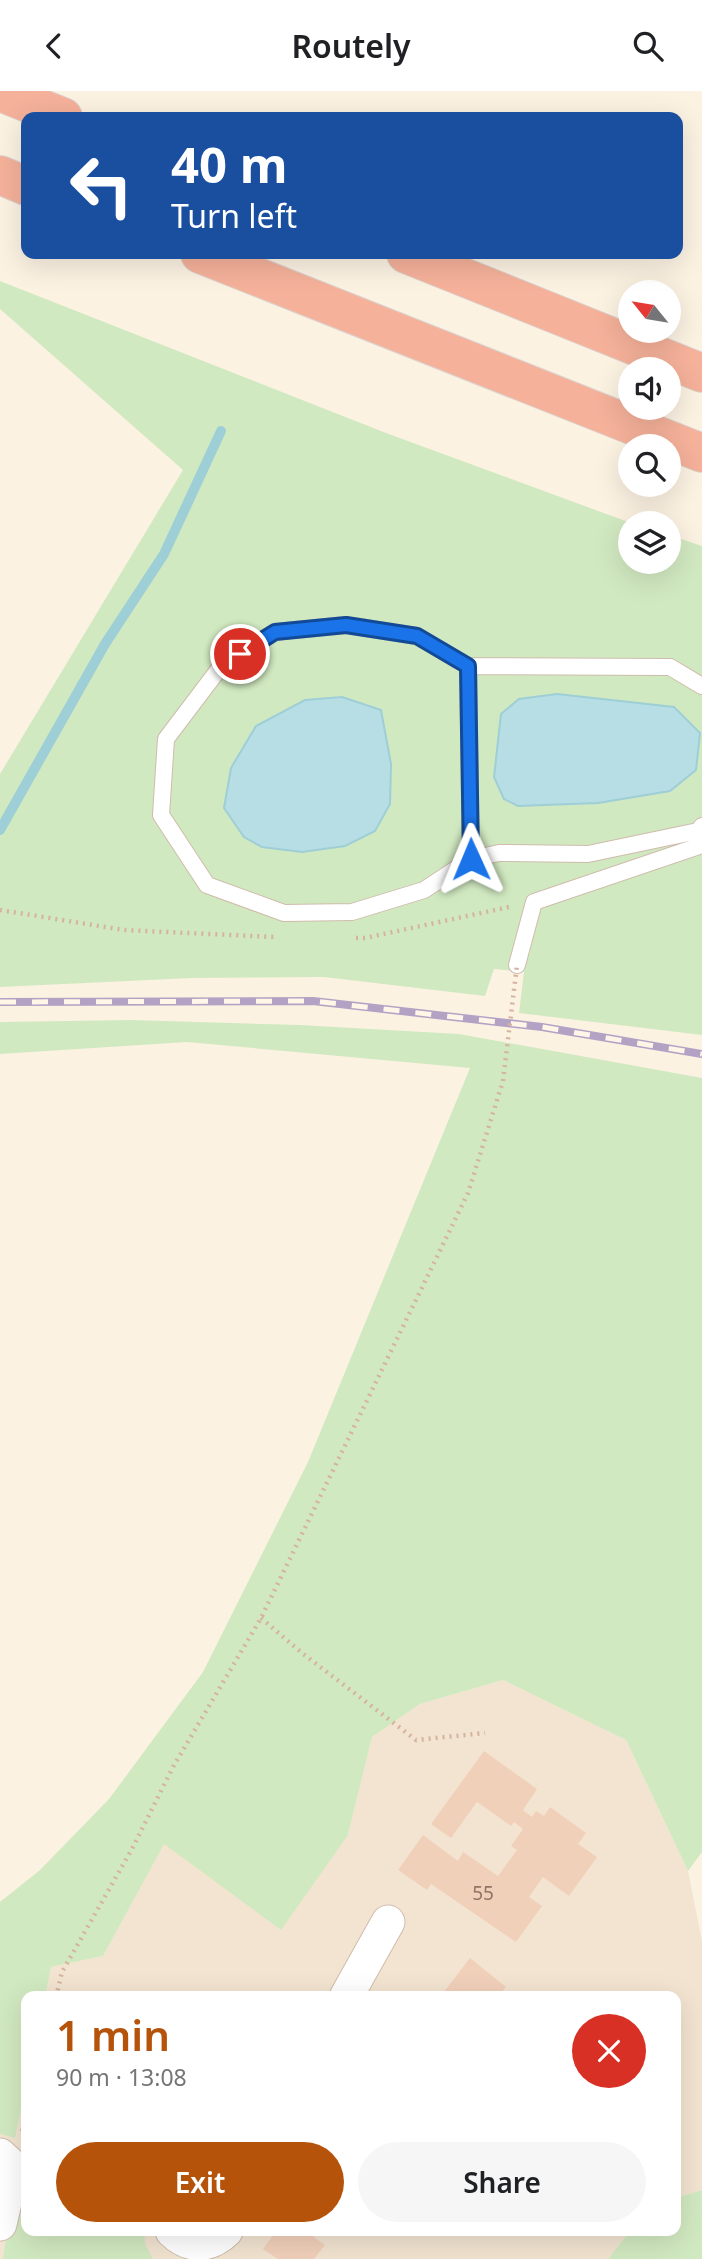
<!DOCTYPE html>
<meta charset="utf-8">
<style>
body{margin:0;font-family:"Noto Sans",sans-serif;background:#f6f6f6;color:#202124;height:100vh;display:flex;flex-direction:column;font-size:26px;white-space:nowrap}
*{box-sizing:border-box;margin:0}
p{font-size:23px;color:#757577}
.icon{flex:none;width:38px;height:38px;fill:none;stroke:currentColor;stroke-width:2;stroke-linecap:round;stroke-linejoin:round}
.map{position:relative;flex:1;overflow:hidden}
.details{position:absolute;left:21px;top:1900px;width:660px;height:245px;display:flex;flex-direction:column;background:#fff;border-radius:14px;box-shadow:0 7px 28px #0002}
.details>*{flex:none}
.banner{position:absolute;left:21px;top:21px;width:662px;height:147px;border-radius:14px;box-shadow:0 7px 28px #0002;background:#1a4fa0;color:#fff;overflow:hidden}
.needle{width:46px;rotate:300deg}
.controls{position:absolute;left:618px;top:189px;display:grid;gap:14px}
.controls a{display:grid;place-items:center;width:63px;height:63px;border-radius:50%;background:#fff;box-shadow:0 7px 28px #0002;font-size:35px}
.pin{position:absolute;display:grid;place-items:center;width:60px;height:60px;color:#fff;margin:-30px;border:4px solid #fff;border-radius:50%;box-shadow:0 2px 7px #0007}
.me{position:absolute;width:77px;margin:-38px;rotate:359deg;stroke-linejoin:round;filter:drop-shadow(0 0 5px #0008)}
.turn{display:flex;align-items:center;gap:24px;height:147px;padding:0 35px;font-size:32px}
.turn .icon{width:91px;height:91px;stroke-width:2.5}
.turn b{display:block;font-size:49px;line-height:60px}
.round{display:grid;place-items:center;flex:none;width:74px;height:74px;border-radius:37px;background:#f6f6f6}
.head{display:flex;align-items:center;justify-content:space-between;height:119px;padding:0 35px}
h1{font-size:42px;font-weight:600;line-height:52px;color:#b45309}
.button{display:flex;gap:14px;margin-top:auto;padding:14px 35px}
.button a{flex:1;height:80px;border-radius:42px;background:#b45309;color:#fff;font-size:28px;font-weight:600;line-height:80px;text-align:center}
.button a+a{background:#f6f6f6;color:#202124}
header{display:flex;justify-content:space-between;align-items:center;height:91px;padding:0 35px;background:#fff;font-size:32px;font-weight:600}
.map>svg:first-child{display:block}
.residential{fill:#f3e4d1}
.green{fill:#d1e9c1}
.water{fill:#b7dee5;stroke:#9eced6;stroke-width:2}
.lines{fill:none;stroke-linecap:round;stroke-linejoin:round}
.stream{stroke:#9eced6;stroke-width:10}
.building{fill:#f1d0ba}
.service-casing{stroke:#cfbcac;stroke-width:18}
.minor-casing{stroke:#cfbcac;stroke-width:35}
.motorway-casing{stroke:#dbd4d0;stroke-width:40}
.path{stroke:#d5b39e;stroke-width:4.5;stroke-dasharray:2 5;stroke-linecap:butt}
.service{stroke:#fff;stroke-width:16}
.minor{stroke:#fff;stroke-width:33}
.motorway{stroke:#f5b19a;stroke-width:38}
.rail-casing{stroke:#b4a2c5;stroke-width:8}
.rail{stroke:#fff6e8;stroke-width:5;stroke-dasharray:16;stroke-linecap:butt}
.path-bridge{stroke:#d5b39e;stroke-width:4.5;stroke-dasharray:2 5;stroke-linecap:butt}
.route-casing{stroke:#114b97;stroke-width:18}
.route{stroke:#1a73e8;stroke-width:12}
.labels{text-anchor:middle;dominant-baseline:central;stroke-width:5;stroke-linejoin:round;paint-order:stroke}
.number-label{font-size:19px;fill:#927665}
</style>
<header><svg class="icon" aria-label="back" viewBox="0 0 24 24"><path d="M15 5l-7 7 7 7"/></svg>Routely<svg class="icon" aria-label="search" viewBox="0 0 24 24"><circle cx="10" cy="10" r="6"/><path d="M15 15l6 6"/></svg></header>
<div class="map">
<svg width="702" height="2168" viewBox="0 0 702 2168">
<rect width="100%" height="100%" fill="#fcf2e2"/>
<path class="residential" d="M503,1589L626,1649L688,1780L702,1850V2099L676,2107V1906H45L51,1876L103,1865L164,1752L348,1744L372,1646L420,1613Z
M26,1994V2140H630L608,2168H0V2043L15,2046Z"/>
<path class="green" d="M0,190L386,342L631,432L630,471H668L669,444L702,455V944L519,922L524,881L494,878L485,905L324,886L192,887L0,896V683L183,379L0,218Z
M131,929L300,934L459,943L702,987V1761L688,1780L626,1649L503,1589L420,1613L372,1646L348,1744L281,1839L164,1753L103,1865L51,1876L45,1906H26V1994L15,2047L0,2043V1811L40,1779L109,1708L203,1581L308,1371L470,977L187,951L0,963V931Z
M702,2099V2168H608L630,2140H676V2107Z
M26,2122V2140H144L145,2153L153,2168H3C6,2148 5,2130 26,2122Z"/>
<path class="water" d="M557,603L674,616L700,642L696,679L670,700L598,712L518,715L504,708L494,686L501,623L519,608Z
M342,606L381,619L391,673L390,713L375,740L345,755L302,761L262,756L244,746L224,717L231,677L256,635L305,609Z"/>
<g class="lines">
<path class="stream" d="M0,739L105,553L164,463L221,340"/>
</g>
<path class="building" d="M484,1660L537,1698L523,1719L532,1726L536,1720L544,1725L550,1716L586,1742L578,1753L597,1766L569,1805L543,1786L529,1806L542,1815L516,1851L431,1793L427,1799L398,1779L423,1744L458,1770L463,1761L498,1785L517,1759L511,1755L523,1738L514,1731L511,1735L477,1711L451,1747L431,1733Z
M470,1867L506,1896L498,1906H440Z
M276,2140H314L311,2144L325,2154L314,2168H278L263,2158Z"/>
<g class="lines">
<defs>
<path id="service" d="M468,575L471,768
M702,595L670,576L468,575L417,545L346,534L275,541L222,574L166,648L161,724L207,794L284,822L352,821L424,799L471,768L499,762L588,763L698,740L702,735
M517,874L534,811L702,754"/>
<path id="minor" d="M346,1906L388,1831
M0,2064L13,2076L0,2133
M172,2140C189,2157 209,2156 226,2140"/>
<path id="motorway" d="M0,1L63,26
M0,84L26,95
M200,163L702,362
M406,163L702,282"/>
</defs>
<use href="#service" class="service-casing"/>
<use href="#minor" class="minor-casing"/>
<use href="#motorway" class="motorway-casing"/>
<path class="path" d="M0,819L124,839L274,846
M356,847H365L509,816
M261,1527L302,1562L416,1649L485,1642
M56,1906L62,1881L132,1758L173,1676L261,1527L468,1102L503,990
M22,2040L26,2023"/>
<use href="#service" class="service"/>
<use href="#minor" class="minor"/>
<use href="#motorway" class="motorway"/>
<defs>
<path id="rail" d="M0,911L313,910L542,936L702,963"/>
</defs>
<use href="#rail" class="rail-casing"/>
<use href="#rail" class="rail"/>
<path class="path-bridge" d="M503,990L517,874"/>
</g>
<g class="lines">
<defs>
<path id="route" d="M240,563L275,541L346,534L417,545L468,575L471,768"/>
</defs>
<use href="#route" class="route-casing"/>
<use href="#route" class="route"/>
</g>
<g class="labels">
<g class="number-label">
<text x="483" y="1802">55</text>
</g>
</g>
</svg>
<div class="controls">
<a><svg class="needle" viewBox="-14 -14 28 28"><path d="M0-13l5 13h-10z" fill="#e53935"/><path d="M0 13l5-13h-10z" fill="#757577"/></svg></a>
<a><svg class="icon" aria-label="sound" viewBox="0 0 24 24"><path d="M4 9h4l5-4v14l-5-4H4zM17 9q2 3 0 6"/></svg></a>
<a><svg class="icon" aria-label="search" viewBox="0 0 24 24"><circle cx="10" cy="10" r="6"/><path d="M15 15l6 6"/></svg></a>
<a><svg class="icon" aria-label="layers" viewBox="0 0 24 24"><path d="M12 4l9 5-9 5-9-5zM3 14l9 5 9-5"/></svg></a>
</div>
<div class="pin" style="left:240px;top:563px;background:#d93025"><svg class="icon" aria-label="arrive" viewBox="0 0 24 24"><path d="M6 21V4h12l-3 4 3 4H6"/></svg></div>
<svg class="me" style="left:471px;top:768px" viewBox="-20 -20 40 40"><path d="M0-17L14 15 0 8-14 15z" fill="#1a73e8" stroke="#fff" stroke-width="4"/></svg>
<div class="banner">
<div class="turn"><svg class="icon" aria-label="left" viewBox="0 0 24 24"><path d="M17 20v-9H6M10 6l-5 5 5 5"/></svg><div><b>40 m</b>Turn left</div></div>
</div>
<section class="details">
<div class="head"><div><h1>1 min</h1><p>90 m · 13:08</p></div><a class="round" style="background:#d93025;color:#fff"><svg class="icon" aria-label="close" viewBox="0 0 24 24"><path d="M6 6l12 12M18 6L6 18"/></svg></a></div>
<div class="button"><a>Exit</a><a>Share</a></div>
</section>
</div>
